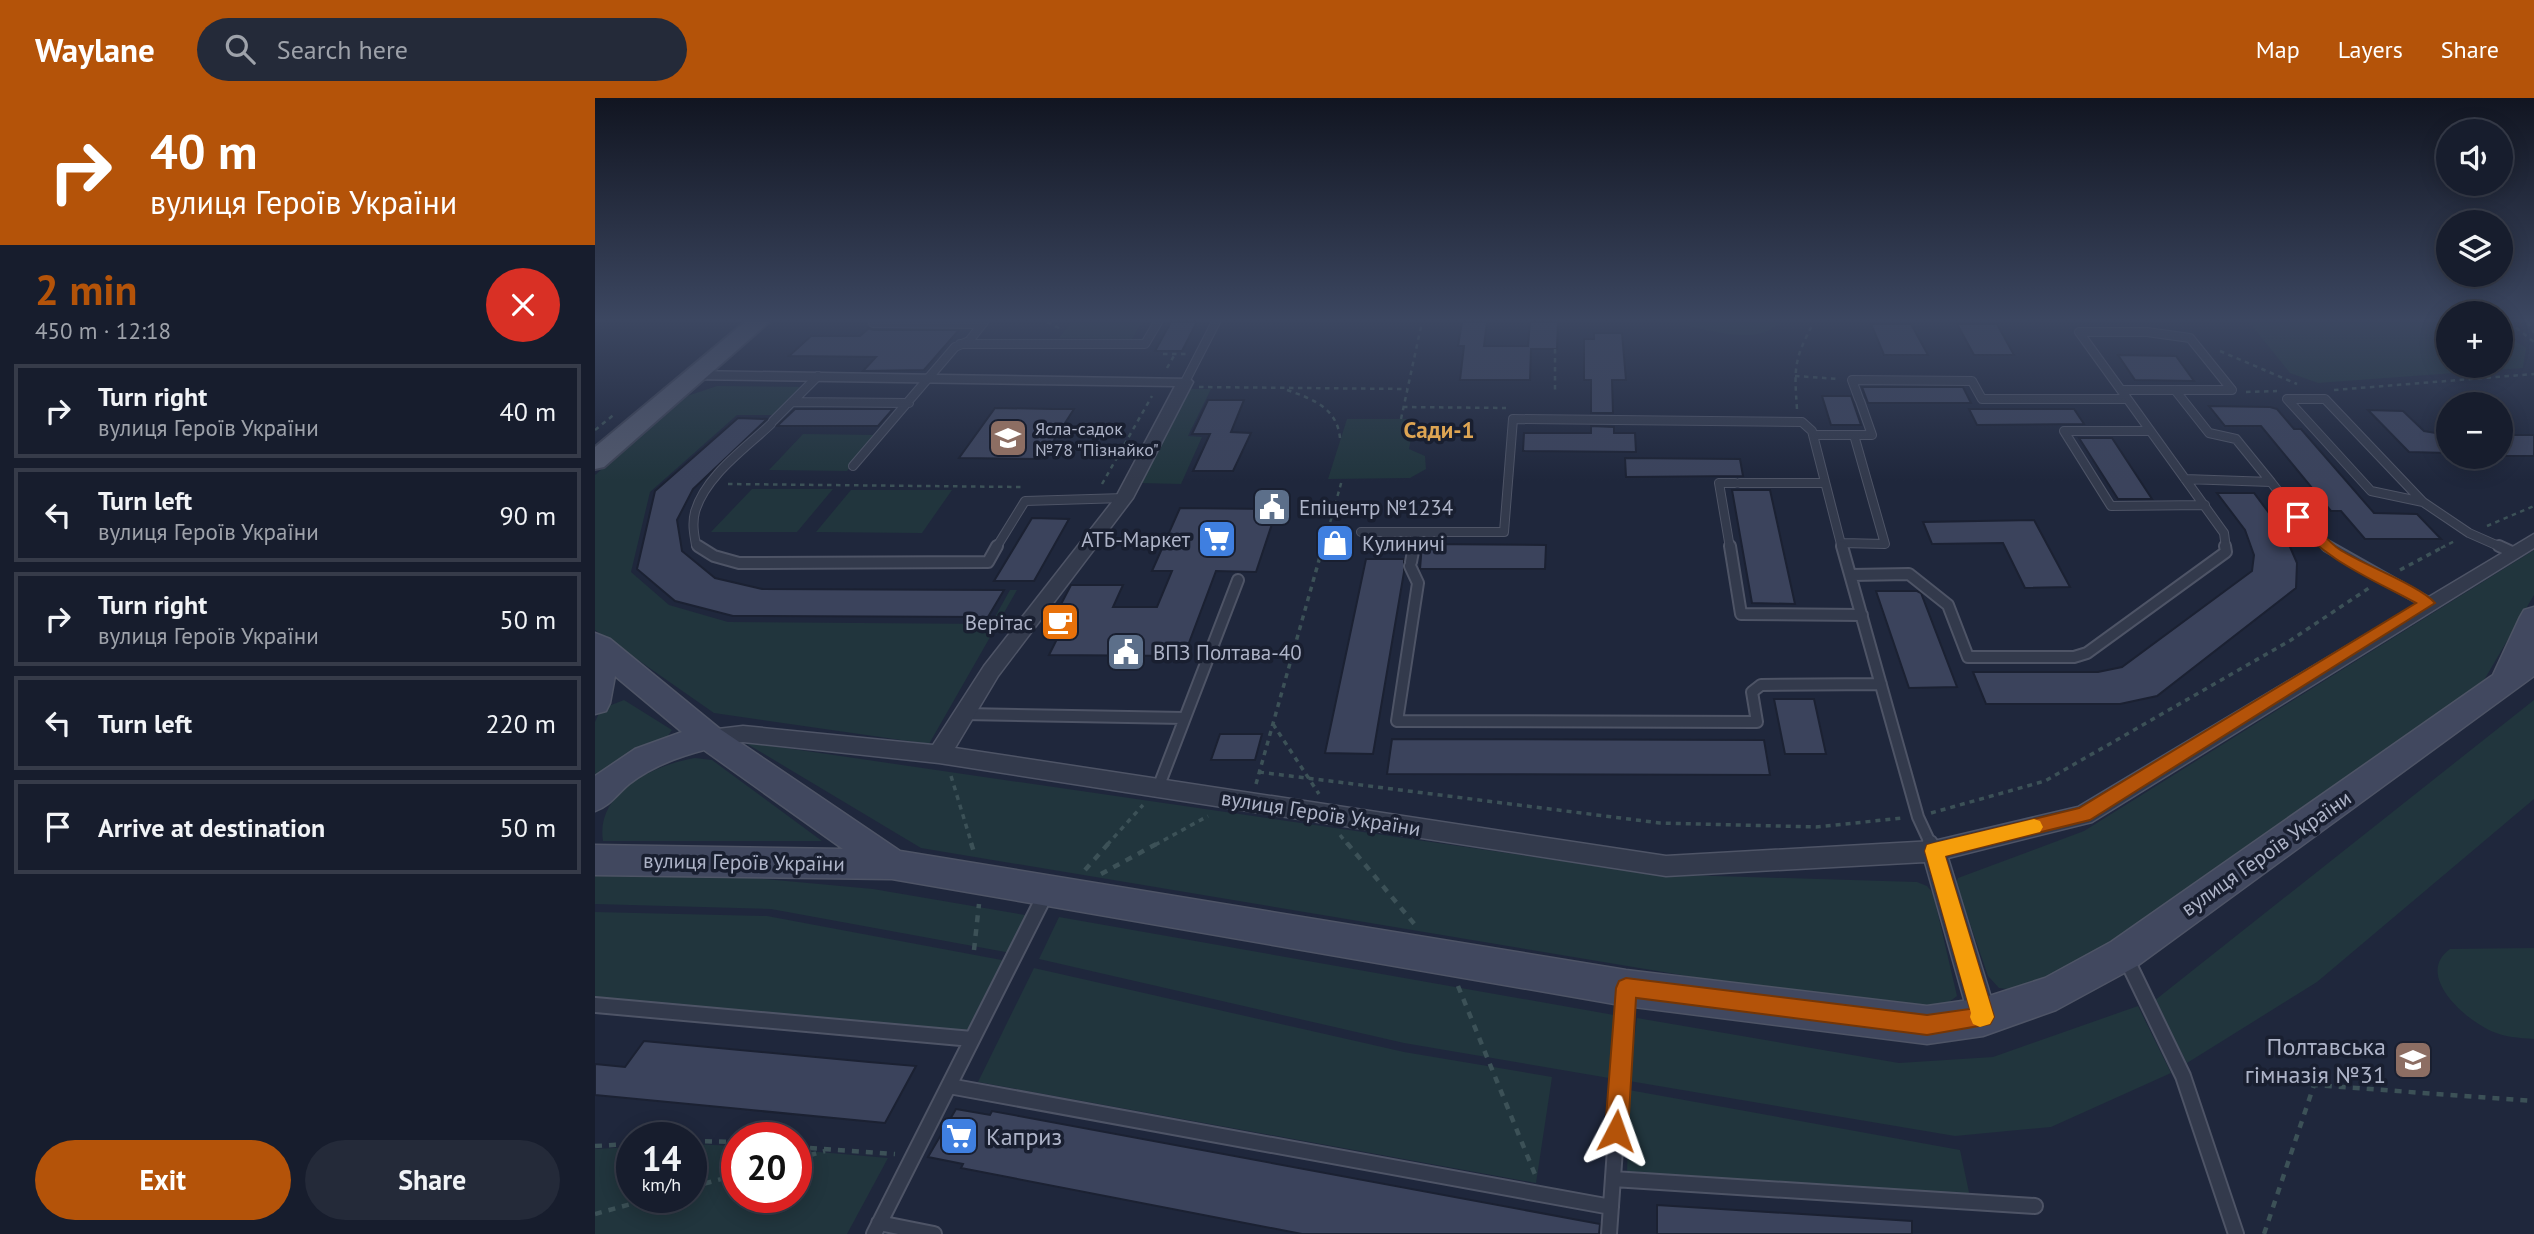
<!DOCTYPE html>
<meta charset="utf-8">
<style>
body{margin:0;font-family:"PT Sans",sans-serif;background:#242a39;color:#f1f3f6;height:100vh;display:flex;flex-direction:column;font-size:26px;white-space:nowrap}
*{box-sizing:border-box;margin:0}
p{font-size:23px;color:#9ea2aa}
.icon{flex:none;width:38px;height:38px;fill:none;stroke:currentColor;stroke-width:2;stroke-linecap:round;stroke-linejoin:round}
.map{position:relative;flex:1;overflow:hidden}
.sheet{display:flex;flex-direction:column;background:#171d2d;width:595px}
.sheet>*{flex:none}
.banner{background:#b45309;color:#fff;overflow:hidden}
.buttons{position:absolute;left:1841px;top:21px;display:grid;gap:14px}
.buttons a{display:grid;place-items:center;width:77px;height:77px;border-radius:50%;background:#171d2d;box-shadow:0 4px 18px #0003,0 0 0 2px #363b49;font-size:35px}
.speed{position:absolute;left:21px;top:1024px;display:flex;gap:14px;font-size:35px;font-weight:700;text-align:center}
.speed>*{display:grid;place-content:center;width:91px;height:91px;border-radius:50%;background:#171d2d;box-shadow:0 4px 18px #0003,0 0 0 2px #363b49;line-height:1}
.speed small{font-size:18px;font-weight:400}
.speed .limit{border:10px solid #d22;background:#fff;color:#111}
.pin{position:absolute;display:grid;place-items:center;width:60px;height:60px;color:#fff;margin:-30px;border-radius:14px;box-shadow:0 4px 10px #0006}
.me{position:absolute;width:77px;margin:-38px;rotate:4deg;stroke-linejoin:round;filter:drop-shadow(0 0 5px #0008)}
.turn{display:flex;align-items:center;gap:24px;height:147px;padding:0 35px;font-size:32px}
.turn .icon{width:91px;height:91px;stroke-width:2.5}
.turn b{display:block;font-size:49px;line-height:60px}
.round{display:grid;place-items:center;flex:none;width:74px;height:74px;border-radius:37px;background:#242a39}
.overview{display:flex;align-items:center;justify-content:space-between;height:119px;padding:0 35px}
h1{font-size:42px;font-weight:600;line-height:52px;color:#b45309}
.button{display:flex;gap:14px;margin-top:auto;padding:14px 35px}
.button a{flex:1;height:80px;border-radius:42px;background:#b45309;color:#fff;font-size:28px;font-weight:600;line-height:80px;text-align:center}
.button a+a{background:#242a39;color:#f1f3f6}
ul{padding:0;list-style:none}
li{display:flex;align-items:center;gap:21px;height:94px;margin:0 14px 10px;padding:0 21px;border:4px solid #363b49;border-radius:0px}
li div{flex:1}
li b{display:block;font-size:26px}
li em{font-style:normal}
header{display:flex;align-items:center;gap:42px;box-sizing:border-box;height:98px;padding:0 35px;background:#b45309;color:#fff}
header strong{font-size:33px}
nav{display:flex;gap:38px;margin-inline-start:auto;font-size:24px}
.search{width:490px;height:63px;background:#242a39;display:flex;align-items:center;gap:18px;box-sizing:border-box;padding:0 24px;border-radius:38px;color:#9ea2aa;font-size:26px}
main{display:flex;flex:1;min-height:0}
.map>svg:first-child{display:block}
.green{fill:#21353d}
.building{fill:#3b435c;stroke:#1b2132;stroke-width:2}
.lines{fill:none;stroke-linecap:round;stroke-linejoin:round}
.lane-far2-casing{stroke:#4e5466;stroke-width:10}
.lane-far1-casing{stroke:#4e5466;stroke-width:14}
.lane-casing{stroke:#4e5466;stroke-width:18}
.street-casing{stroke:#4e5466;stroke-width:3}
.secondary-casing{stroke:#4e5466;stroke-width:3}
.primary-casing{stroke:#3d4355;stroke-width:4}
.path-far2{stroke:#3c5157;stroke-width:2.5;stroke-dasharray:4.5 4.5;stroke-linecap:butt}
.path-far1{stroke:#3c5157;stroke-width:3.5;stroke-dasharray:5 5;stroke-linecap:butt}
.path{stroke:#3c5157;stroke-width:4.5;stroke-dasharray:7 7;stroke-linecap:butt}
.lane-far2{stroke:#333a4c;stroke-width:8}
.lane-far1{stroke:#333a4c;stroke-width:10}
.lane{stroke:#333a4c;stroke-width:14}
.street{fill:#333a4c;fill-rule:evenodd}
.secondary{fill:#41485f;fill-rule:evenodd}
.primary{fill:#51586c;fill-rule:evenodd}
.route{fill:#b45309;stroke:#753606;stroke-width:2}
.slow{fill:#f59e0b}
.labels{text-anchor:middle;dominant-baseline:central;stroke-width:7;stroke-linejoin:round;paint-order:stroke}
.far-poi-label{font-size:18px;fill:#aeb4c8;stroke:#191f30;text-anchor:start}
.poi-label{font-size:21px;fill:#aeb4c8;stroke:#191f30;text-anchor:start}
.street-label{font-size:21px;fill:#aeb4c8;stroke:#191f30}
.far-district-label{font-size:23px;font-weight:bold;fill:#dea553;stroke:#191f30}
.near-poi-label{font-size:24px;fill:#aeb4c8;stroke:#191f30;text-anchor:end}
</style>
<header>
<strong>Waylane</strong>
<div class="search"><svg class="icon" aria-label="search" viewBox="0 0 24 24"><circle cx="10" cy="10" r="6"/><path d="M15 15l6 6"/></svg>Search here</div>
<nav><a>Map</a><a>Layers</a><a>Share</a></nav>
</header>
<main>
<section class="sheet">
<div class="banner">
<div class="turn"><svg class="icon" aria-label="right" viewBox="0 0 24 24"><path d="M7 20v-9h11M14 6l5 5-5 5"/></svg><div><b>40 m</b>вулиця Героїв України</div></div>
</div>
<div class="overview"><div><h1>2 min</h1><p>450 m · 12:18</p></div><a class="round" style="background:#d93025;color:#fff"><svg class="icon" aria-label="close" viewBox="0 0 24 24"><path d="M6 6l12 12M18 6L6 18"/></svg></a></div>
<ul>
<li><svg class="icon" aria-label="right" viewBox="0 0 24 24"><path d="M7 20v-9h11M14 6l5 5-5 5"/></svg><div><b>Turn right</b><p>вулиця Героїв України</p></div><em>40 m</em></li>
<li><svg class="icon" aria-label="left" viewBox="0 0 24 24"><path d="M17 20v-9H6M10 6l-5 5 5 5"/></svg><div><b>Turn left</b><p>вулиця Героїв України</p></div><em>90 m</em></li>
<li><svg class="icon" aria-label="right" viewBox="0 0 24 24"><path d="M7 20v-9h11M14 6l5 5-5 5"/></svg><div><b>Turn right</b><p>вулиця Героїв України</p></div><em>50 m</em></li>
<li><svg class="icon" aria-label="left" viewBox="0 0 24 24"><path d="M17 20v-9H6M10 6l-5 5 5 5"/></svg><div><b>Turn left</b></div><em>220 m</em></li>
<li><svg class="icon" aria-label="arrive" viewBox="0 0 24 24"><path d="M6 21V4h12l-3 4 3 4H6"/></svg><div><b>Arrive at destination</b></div><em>50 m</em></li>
</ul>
<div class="button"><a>Exit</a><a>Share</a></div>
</section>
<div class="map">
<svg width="1939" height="1136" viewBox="0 0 1939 1136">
<rect width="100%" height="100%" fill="#1f273c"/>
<path class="green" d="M476,224H547L537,241L464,240Z
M1077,224H1183C1167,251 1102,229 1077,224Z
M1654,224H1853V268H1906V233L1931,250L1928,270L1723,285L1695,275Z
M122,288L211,289L182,317H142L55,394L36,474L74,507L133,524L396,526L415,492H422L334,646L119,615L0,532V377L92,298Z
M592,291H616L593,338L607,339L586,386L544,385Z
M752,321H820L814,351L830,358L831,371L815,380L733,381Z
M208,336L282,337L252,373L174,372Z
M157,391H238L202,434H116Z
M256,392H357L327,435L221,434Z
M1939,452V497L1885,589L1527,842L1436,888L1420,892L1404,890L1393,878L1361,785L1363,780L1489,733Z
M29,602L77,632L68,645L0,683V624L6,611Z
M1939,602V701L1722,884L1592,965L1559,903Z
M149,644L1056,776L1322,784L1332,788L1338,795L1362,898L1349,908L1278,909L326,750Z
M100,660L117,662L227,743H8C0,692 63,666 100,660Z
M0,777H125L278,791L436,818L416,855L176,811L0,806Z
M0,814L172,818L412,863L374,934L0,901Z
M464,819L1019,917L1014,980L809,945L444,861Z
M1939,850V941C1923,940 1910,939 1896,933C1870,921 1819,877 1855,851Z
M439,870L809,954L957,979L941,1085L383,984Z
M1543,908L1576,975L1456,1029L1360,1038L1034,983L1042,920L1304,965L1398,959Z
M1034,992L1365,1052L1375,1099L1032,1076Z
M96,1046L142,1048V1099H201V1052L293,1060L252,1136H0V1051L37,1049V1099H96Z"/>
<path class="building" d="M576,224H602L587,253H560Z
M867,224H892L889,248H933L935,224H963L962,251H936L935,282H865L869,248H863Z
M1276,226H1316L1333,257H1289Z
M1362,226H1402L1419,257H1379Z
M274,230L278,232H364L329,272L268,273L281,259L194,258L216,238H265Z
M999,235H1027L1031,282H1017L1018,315H996V282H989V241H999Z
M1523,257L1581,258L1599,283L1540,282Z
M1267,289H1368L1376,305H1273Z
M1227,298H1256L1266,327H1236Z
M613,302H649L636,334L656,335L638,373H598L615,336H597Z
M1614,308L1675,309L1682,311L1699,331H1706L1779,415L1822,416L1846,441H1770L1746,413H1736L1666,328H1630Z
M400,310L458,311H479L447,361L364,360Z
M200,311H298L283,328H182Z
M1374,311H1479L1489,326L1382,327Z
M1773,312L1808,313L1829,333L1853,337V355L1814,354Z
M143,320L172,321L98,391L82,422L87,453L120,480L167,491L409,492L393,519L138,518L80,503L42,471L60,393Z
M996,328L1019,329V335H1040L1041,354L928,353L929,335H996Z
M1906,337H1939V358H1906Z
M1484,340H1517L1557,401H1523Z
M1030,360L1145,361L1148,378L1031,379Z
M1137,392H1175L1200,506L1157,505Z
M1622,395H1659L1689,435L1702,465L1701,490L1562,598L1525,606H1391L1378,574H1503L1527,569L1657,473L1659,457L1650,432Z
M585,410L682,411L661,474L621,473L589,558L454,557L464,537H450L476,487H528L518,509H562L577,473H557Z
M437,420L474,421L439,483H399Z
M1439,422L1475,489L1430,490L1408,445L1337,446L1328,424Z
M827,446L951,447L950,471H825Z
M771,461H809V474L778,656L730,655Z
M1281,493H1322L1326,495L1362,589L1314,590Z
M1179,601H1219L1231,656H1190Z
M625,636H667L660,662H616Z
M797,641L1169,642L1175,677L792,676Z
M49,943L274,964L321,968L290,1025L0,997V966L30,969Z
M361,1011L395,1017L397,1013L1005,1126L1004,1136H707L366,1070L368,1066L333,1059Z
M1062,1107L1317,1123V1136H1062Z"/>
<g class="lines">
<defs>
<path id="lane-far2" d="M278,225L387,226
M1484,234H1552L1595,240L1637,292H1526Z
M365,246H550L563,224
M590,284L621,224
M1526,292L1629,435L1631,450
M1580,292L1614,335L1641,341L1676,384
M1264,301L1257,282L1377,283L1387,301H1530
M1692,301H1730L1828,404L1776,393Z
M197,304L314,305
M178,323L223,278
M1553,333H1469L1516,408L1610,407
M1219,337H1277L1265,303
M258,368L360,249L374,243L389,224
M1590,381L1676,384L1715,434L1734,450
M1145,385H1229
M1828,404L1874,435L1908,450
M766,434H909L918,321L1207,324L1217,333L1247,450
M1247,445L1290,446L1259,337
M106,450L101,447C99,436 97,425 100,414C110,378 151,350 176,326
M401,450L430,403L529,400
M818,450L821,434
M1135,450L1124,385H1140"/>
<path id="lane-far1" d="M103,448L119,458L144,465L393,464L402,448
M1135,448L1146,516L1267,517
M1247,448L1323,719L1336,747
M1732,448L1833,505
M1904,448L1917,454
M816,464L819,448
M815,468L823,485L802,623L1162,624L1157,594L1166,587L1286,586
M1256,477L1314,476L1353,507L1373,559H1479L1492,555L1631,454L1630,448
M369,616L589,620
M563,690L643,482"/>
<path id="lane" d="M1335,745L1339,753
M1530,858L1588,978L1641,1136
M0,907L377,941
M354,988L1016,1109
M1018,1081L1440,1108
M284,1125L339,1136
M279,1136L451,795
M1014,1136L1031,896"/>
<path id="street" d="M98,273L595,281L598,284L538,400L403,578L360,650L1071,758L1339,743L1483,709L1939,436V450L1497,724L1353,760L1402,919L1398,928L1388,932L1378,928L1374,919L1330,764L1071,778L344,665L148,644L114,647L106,645L103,639L106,633L148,628L338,647L389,568L521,399L580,288L93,281L90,278Z"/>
<path id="secondary" d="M1939,509V578L1542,868L1461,912L1388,938L1332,946L1031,908L297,781L0,777V747L248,751L109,652C82,659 56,669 34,686C22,696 15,708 0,713V678L40,651L87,634L20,578L15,605L11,613L0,616V535L15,541L125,631L305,753L1031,872L1332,908L1388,900L1450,880L1516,844L1898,577L1925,519L1929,512Z"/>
<path id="primary" d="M150,224H174L9,369L0,371V349Z"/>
</defs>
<use href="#lane-far2" class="lane-far2-casing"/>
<use href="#lane-far1" class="lane-far1-casing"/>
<use href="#lane" class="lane-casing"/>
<use href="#street" class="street-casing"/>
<use href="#secondary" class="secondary-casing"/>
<use href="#primary" class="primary-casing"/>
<path class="path-far2" d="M452,224L468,232
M1914,224L1939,244
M1933,224L1939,235
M960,251V292
M1625,253L1702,286
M568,256H591
M572,270L580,256
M1200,278L1244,281
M604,289L812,291
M692,292C718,301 742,310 745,340
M1739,292L1939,276
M1651,294L1682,293
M808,309L911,310
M1202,311C1199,269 1199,261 1219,224
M806,321L827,224
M0,332L21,315
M133,386L426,389
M507,386L557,298
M1892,428L1939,408
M731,435L754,434
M728,450L747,382
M1846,450L1860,443"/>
<path class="path-far1" d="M1805,472L1850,448
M678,626L724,696
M664,674L1065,725L1221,729L1308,720
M356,678L377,747
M661,686L728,448
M1336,715L1450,683L1696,542L1774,490
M745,737L753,747
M512,747L548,707
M560,747L613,718"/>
<path class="path" d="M376,745L379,754
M752,745L821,828
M490,772L514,745
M506,776L563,745
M379,852L384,806
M863,888L941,1079
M96,1043L142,1044
M0,1048L37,1046
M201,1049L300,1056
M201,1061L230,1053
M96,1089L142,1077
M0,1116L61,1099
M1669,1136L1719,987L1939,1003"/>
<use href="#lane-far2" class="lane-far2"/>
<use href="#lane-far1" class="lane-far1"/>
<use href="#lane" class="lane"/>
<use href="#street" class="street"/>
<use href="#secondary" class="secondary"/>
<use href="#primary" class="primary"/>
</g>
<linearGradient id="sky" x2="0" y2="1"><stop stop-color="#111521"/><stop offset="0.58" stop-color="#3c4761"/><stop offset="1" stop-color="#3c4761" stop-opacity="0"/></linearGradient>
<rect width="1939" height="383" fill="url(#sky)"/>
<path class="route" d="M1703,415C1712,418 1733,444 1744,451C1766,466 1826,488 1840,505L1495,722L1350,758L1399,919L1395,926L1332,937L1041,900L1033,1033L1029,1041L1021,1045L1013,1041L1010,1033L1021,890L1024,883L1031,880L1332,917L1375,911L1330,753L1332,747L1484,710L1821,505C1777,481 1726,461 1696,419Z"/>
<path class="slow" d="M1439,721L1445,723L1448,729L1445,734L1350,758L1399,919L1395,926L1385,929L1378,926L1375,919L1376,915L1330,753L1332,747L1339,745Z"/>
<defs>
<symbol id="school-square" viewBox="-11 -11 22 22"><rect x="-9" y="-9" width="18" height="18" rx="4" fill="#8d6e63" stroke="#191f30"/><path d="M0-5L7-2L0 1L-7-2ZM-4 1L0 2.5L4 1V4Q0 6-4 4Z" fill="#fff"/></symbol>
<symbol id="civic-square" viewBox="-11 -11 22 22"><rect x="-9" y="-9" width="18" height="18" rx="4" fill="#5c6f8a" stroke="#191f30"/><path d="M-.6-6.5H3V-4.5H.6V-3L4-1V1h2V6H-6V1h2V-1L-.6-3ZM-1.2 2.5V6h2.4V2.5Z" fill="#fff"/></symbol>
<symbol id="supermarket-square" viewBox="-11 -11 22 22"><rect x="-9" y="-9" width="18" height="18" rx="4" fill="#3f7fe0" stroke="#191f30"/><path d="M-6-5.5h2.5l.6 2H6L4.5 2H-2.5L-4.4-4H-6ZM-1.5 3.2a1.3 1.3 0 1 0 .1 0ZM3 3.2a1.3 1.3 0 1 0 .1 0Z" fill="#fff"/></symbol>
<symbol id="shop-square" viewBox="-11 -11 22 22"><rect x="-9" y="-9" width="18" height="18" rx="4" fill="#3f7fe0" stroke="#191f30"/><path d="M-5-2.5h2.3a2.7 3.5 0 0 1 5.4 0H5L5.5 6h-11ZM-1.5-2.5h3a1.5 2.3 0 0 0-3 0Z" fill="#fff"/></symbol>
<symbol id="cafe-square" viewBox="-11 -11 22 22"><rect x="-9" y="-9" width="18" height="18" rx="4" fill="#e8710a" stroke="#191f30"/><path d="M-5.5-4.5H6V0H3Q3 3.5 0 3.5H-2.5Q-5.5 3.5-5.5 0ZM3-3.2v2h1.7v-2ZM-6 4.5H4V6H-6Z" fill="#fff"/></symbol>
</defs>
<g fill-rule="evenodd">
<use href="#school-square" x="391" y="318" width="44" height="44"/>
<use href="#civic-square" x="655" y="387" width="44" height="44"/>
<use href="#supermarket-square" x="600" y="419" width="44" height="44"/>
<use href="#shop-square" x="718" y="423" width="44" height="44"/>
<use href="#cafe-square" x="443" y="502" width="44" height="44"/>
<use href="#civic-square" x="509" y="532" width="44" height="44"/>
<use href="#school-square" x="1796" y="940" width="44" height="44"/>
<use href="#supermarket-square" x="342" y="1016" width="44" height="44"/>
</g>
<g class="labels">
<g class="far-poi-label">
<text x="440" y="330">Ясла-садок<tspan x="440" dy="21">№78 "Пізнайко"</tspan></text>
</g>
<g class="poi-label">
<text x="704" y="409">Епіцентр №1234</text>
<text x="595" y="441" text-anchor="end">АТБ-Маркет</text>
<text x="767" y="445">Кулиничі</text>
<text x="438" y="524" text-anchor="end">Верітас</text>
<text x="558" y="554">ВПЗ Полтава-40</text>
</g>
<g class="street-label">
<text transform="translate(726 715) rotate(9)">вулиця Героїв України</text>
<text transform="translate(1671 755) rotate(-35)">вулиця Героїв України</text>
<text transform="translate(149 764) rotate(1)">вулиця Героїв України</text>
</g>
<g class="far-district-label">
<text x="844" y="331">Сади-1</text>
</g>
<g class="near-poi-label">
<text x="1791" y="948">Полтавська<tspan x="1791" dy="28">гімназія №31</tspan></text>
<text x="391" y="1038" text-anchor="start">Каприз</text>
</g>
</g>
</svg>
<div class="buttons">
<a><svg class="icon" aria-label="sound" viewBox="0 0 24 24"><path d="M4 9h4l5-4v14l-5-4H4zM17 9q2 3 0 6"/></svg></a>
<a><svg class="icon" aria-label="layers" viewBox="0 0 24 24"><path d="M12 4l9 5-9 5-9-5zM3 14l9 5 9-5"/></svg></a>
<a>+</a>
<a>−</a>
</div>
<div class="speed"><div>14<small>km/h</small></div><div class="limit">20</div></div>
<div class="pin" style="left:1703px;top:419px;background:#d93025"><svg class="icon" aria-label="arrive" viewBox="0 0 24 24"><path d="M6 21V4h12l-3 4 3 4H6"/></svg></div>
<svg class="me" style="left:1021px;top:1033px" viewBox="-20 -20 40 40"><path d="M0-17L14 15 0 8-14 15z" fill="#b45309" stroke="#fff" stroke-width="4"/></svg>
</div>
</main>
